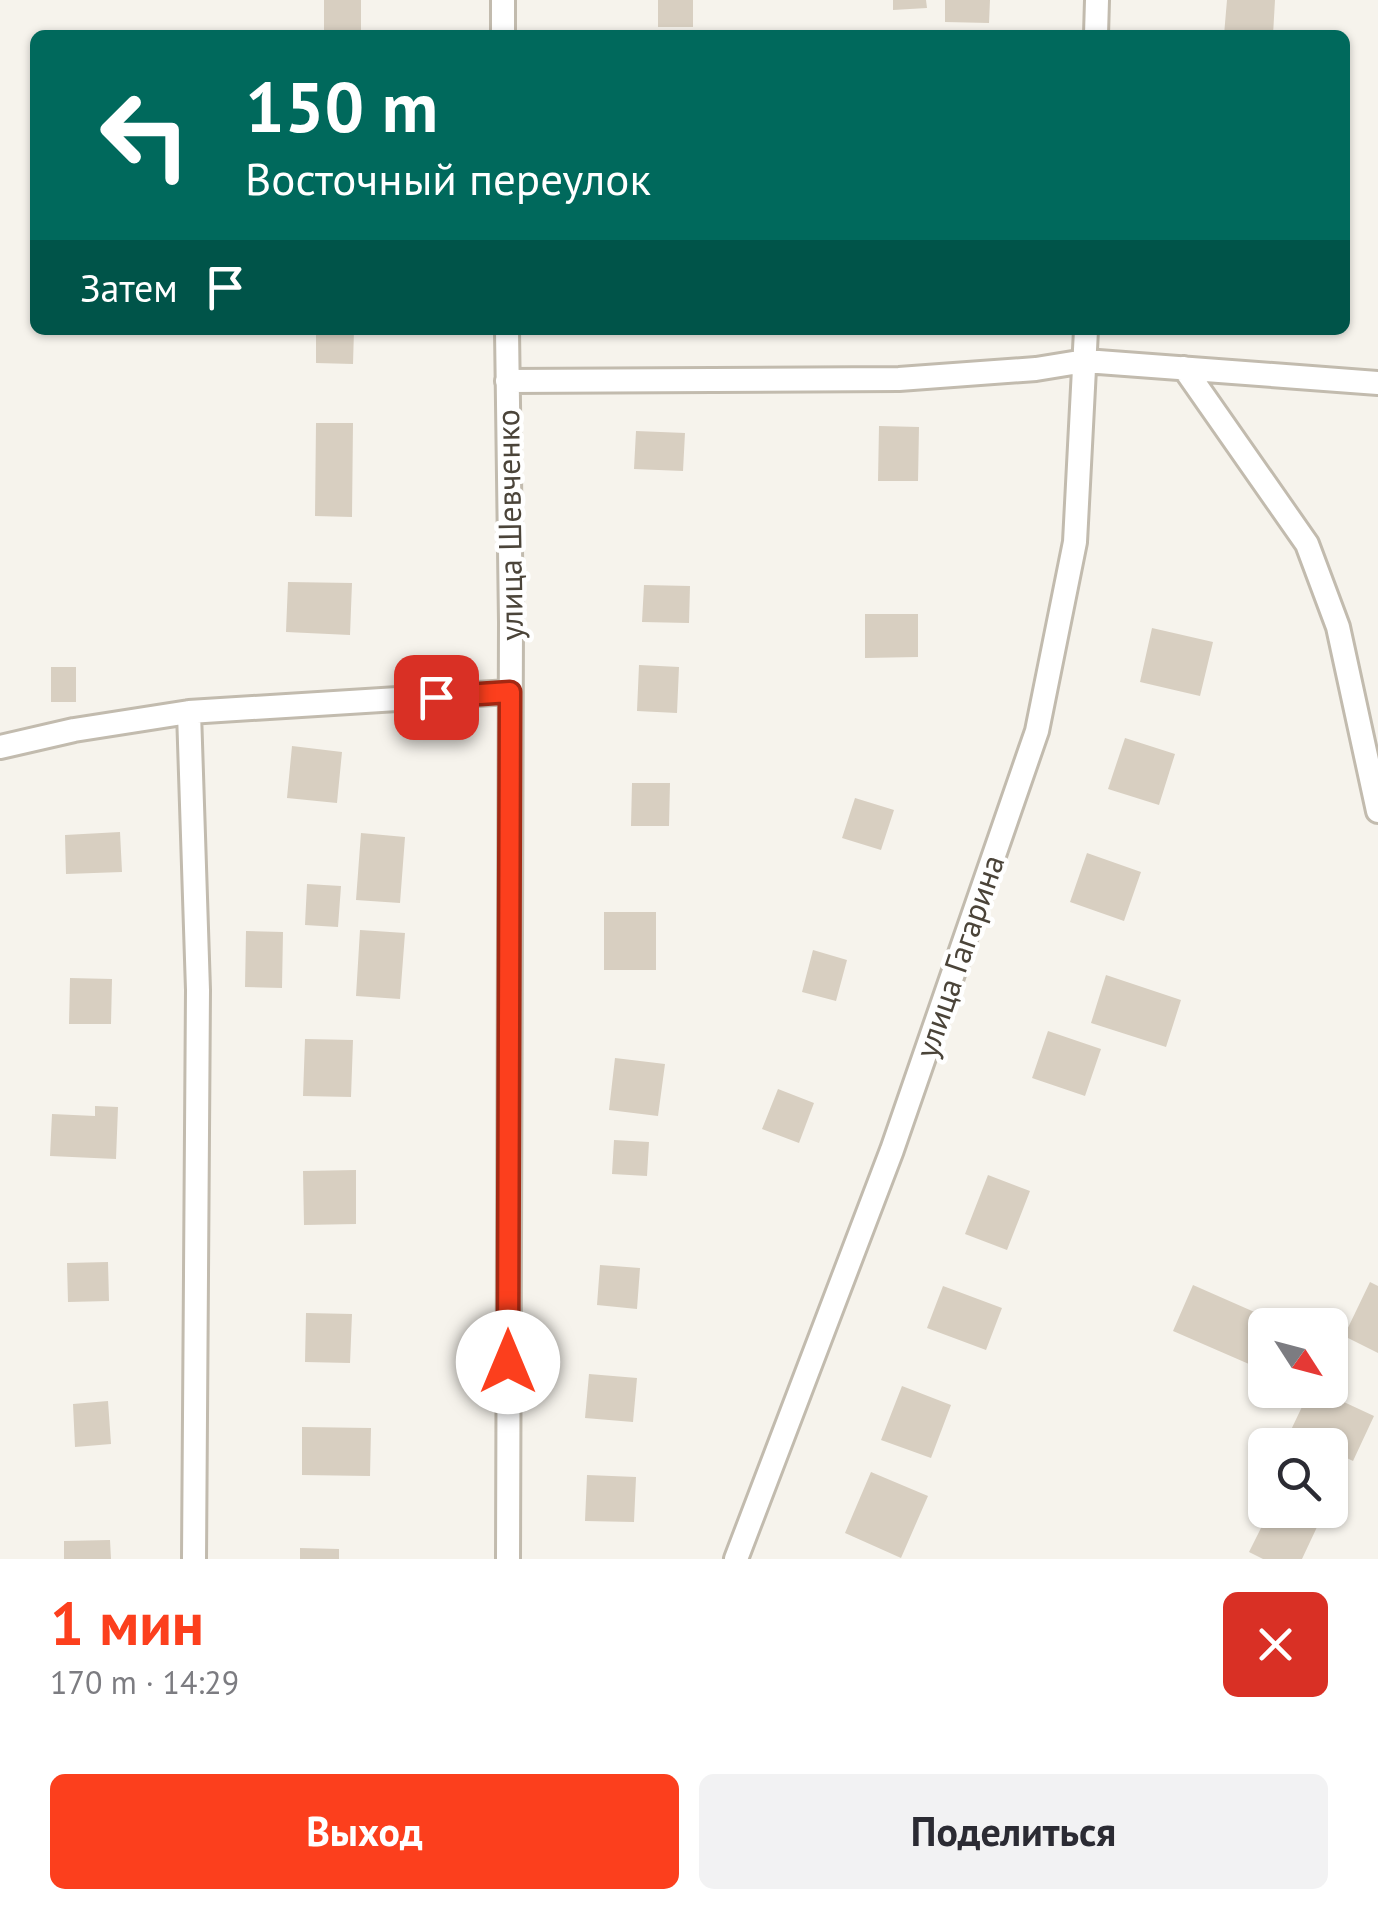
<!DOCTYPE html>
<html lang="ru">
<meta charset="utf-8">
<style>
body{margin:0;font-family:"PT Sans",sans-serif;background:#f2f2f3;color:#2b2b33;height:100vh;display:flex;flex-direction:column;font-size:38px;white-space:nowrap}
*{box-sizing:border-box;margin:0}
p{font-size:32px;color:#7c7c81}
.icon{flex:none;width:55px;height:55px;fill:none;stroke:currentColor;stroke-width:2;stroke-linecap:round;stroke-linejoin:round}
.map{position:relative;height:1559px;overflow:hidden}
.panel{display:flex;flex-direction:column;background:#fff;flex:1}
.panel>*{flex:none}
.banner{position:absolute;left:30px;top:30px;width:1320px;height:305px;border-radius:15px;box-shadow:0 2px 8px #0004;background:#00695c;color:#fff;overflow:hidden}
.needle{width:65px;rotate:126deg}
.fabs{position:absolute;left:1248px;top:1308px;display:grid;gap:20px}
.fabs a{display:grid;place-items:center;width:100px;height:100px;border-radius:15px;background:#fff;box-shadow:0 2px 8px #0004;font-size:50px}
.pin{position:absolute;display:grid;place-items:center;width:85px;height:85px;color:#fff;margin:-42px;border-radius:20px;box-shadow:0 5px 15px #0006}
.me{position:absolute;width:110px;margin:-55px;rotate:0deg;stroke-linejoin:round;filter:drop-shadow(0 0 8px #0008)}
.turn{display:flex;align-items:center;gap:35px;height:210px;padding:0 50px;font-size:45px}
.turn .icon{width:130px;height:130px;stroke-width:2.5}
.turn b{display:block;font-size:70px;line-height:85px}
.then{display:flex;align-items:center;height:95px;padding:0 50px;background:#0003;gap:20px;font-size:38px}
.round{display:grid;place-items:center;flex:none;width:105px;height:105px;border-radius:15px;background:#f2f2f3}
.summary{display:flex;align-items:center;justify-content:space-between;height:170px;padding:0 50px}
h1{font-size:60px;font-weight:800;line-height:75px;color:#fc3f1d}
.action{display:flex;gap:20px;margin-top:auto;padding:20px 50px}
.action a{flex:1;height:115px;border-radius:15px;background:#fc3f1d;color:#fff;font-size:40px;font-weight:800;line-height:115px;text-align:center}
.action a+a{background:#f2f2f3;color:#2b2b33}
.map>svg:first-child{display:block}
.building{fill:#d8cfc1}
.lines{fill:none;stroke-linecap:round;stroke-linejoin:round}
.street-casing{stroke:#c2bbae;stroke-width:28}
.street{stroke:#fff;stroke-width:22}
.route-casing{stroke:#a42913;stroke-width:25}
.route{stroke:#fc3f1d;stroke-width:18}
.labels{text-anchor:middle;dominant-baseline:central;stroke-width:9;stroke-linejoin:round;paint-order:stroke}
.street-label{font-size:32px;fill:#4b4439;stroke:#fff}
</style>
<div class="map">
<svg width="1378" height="1559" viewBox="0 0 1378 1559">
<rect width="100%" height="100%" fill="#f6f3ec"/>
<path class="building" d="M324,0H361V35H324Z
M658,0H693V27H658Z
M893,0H926L927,8L893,10Z
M945,0H990L989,23L945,22Z
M1227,0H1275L1273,35H1224Z
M316,330H354L353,364L316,363Z
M316,423H353L352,517L315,516Z
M879,426L919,427L918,481H878Z
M636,431L685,433L683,471L634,469Z
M288,582L352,583L350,635L286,632Z
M644,585L690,586L689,623L642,622Z
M865,614H918V657L865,658Z
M1152,628L1213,642L1200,696L1140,682Z
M639,665L679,667L677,713L637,711Z
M51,667H76V702H51Z
M1125,738L1175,754L1159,805L1108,789Z
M292,746L342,752L337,803L287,798Z
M632,783H670L669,826H631Z
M855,798L894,810L881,850L842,838Z
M120,832L122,872L66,874L65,835Z
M361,833L405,837L400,903L356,900Z
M1087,853L1141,872L1124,921L1070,902Z
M307,884L341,886L338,927L305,925Z
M604,912H656V970H604Z
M360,930L405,933L400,999L356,996Z
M246,931L283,932L282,988L245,987Z
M813,950L847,960L836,1001L802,992Z
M1106,975L1181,1000L1166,1047L1091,1023Z
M70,978L112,979L111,1024H69Z
M1048,1031L1101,1049L1085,1096L1032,1078Z
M305,1039L353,1040L351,1097L303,1096Z
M615,1058L665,1064L658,1116L609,1110Z
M778,1089L814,1103L799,1143L762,1129Z
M95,1106L118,1107L116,1159L50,1156L52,1114L95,1116Z
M614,1140L649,1142L647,1176L612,1174Z
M356,1170V1224L304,1225L303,1171Z
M988,1175L1030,1191L1007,1250L965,1234Z
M108,1262L109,1301L68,1302L67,1263Z
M600,1265L640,1268L637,1309L597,1305Z
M1370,1282L1378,1286V1353L1344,1336Z
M1193,1285L1284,1325H1265V1371L1173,1331Z
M943,1286L1002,1308L986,1350L927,1328Z
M306,1313L352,1314L350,1363L305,1362Z
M589,1374L637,1378L633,1422L585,1418Z
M902,1386L951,1405L931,1458L881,1440Z
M1310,1390H1318L1374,1416L1353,1461L1330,1450V1445H1319L1290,1432Z
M108,1401L111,1444L75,1447L73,1404Z
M302,1427L371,1428L370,1476L302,1475Z
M871,1472L928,1496L901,1558L845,1533Z
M587,1475L636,1477L634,1522L585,1521Z
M1270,1510H1325L1302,1559H1263L1249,1552Z
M110,1540L111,1559H64V1541Z
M300,1548L339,1549V1559H300Z"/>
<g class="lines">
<defs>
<path id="street" d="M503,0V35
M1096,35L1097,0
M507,330L511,622L508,1559
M1184,368L1307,544L1338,627L1378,811
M507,381L899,379L1036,369L1085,361L1378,383
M189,712L198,990L194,1559
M0,747L74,730L189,712L509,692
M736,1559L892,1150L1037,731L1075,542L1086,330"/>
</defs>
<use href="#street" class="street-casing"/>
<use href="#street" class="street"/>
</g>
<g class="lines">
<defs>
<path id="route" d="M436,697L510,692L508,1362"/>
</defs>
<use href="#route" class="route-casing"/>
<use href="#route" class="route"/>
</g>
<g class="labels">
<g class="street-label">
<text transform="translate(509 525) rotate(-91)">улица Шевченко</text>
<text transform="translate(959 956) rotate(-71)">улица Гагарина</text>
</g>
</g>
</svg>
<div class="fabs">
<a><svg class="needle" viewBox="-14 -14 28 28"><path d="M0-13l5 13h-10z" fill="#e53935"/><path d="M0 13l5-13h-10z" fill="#7c7c81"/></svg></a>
<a><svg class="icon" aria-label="search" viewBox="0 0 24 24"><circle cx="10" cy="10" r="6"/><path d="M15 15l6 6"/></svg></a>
</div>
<div class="pin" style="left:436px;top:697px;background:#d93025"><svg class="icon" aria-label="arrive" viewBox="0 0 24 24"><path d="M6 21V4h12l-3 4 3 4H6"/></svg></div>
<svg class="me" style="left:508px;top:1362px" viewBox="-20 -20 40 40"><circle r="19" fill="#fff"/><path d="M0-13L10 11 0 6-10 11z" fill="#fc3f1d"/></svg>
<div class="banner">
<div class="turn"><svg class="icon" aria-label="left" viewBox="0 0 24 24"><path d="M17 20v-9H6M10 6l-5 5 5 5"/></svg><div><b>150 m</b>Восточный переулок</div></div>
<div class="then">Затем<svg class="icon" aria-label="arrive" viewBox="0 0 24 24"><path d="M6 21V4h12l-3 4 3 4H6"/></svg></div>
</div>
</div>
<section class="panel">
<div class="summary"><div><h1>1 мин</h1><p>170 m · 14:29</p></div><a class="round" style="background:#d93025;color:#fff"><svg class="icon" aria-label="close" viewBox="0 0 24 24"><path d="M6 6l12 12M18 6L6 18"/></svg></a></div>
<div class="action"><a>Выход</a><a>Поделиться</a></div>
</section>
